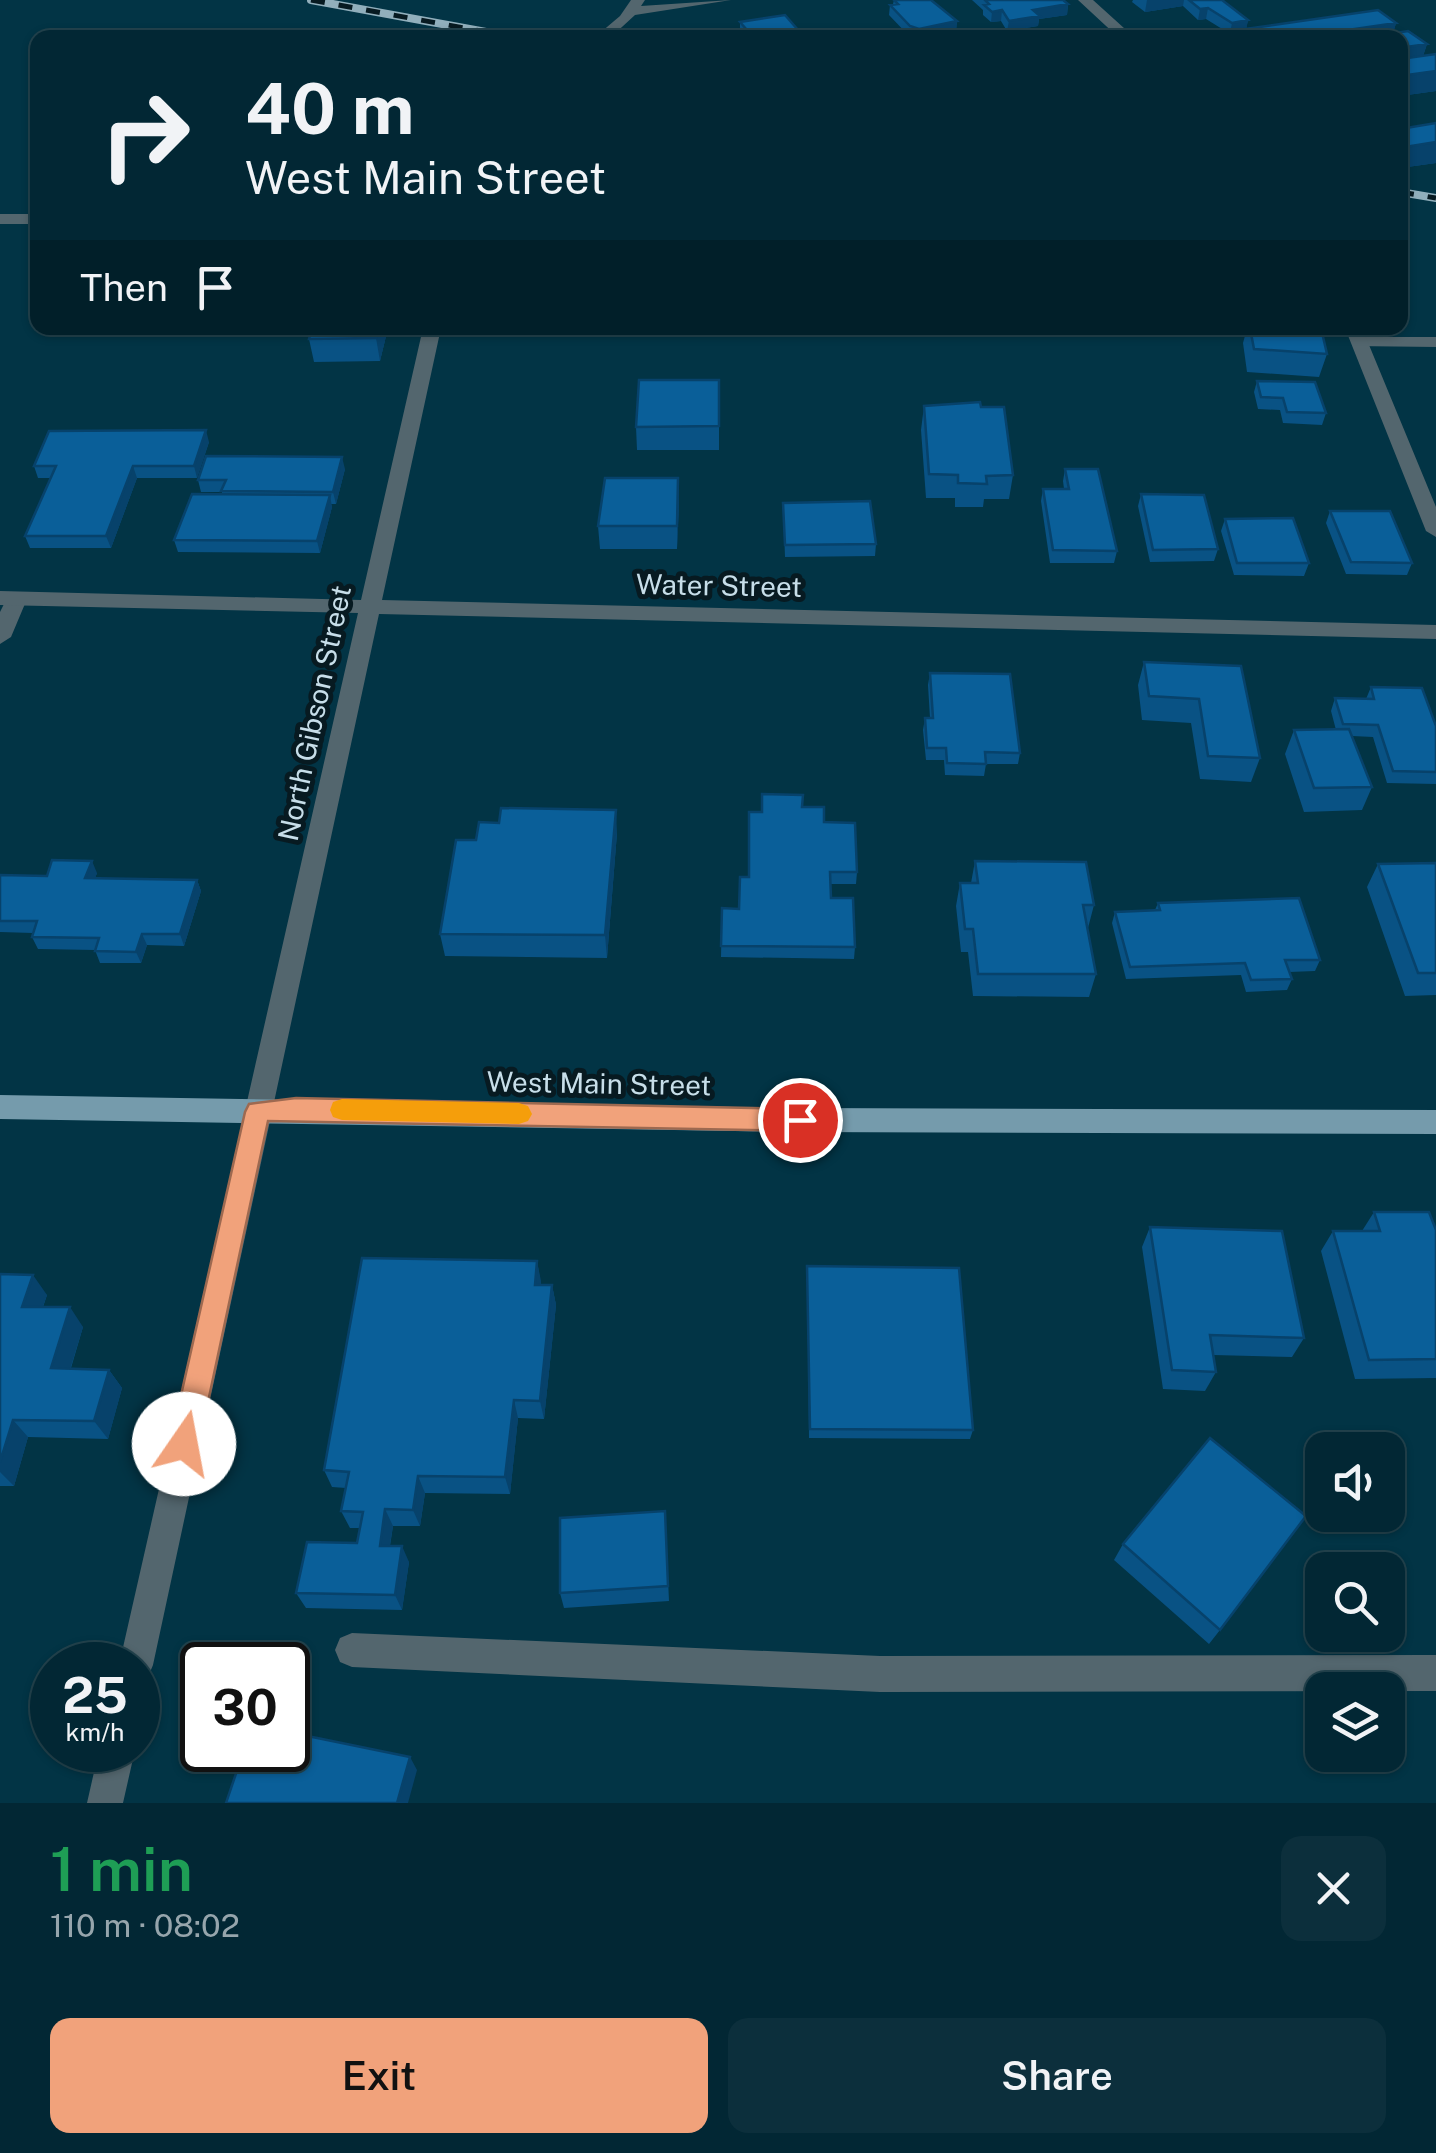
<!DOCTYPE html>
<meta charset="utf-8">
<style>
body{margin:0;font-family:"Public Sans",sans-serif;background:#0c2f3c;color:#f1f3f6;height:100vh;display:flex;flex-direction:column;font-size:38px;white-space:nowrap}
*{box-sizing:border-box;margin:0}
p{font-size:32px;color:#96a5ac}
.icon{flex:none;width:55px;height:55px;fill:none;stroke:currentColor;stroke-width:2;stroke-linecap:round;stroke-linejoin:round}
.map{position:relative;height:1803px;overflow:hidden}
.side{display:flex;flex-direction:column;background:#022734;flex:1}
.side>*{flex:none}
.guide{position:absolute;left:30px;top:30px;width:1378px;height:305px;border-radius:20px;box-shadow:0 2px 8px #0004,0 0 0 2px #23444f;background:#022734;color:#f1f3f6;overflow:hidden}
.controls{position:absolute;left:1305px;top:1432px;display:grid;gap:20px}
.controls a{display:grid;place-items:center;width:100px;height:100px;border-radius:20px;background:#022734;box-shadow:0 2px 8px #0004,0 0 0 2px #23444f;font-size:50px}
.speed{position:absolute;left:30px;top:1642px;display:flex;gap:20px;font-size:50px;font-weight:700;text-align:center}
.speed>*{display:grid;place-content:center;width:130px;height:130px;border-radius:50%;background:#022734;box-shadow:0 2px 8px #0004,0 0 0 2px #23444f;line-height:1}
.speed small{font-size:25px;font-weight:400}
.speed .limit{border:5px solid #111;border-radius:15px;background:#fff;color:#111}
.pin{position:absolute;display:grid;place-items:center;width:85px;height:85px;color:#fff;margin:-42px;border:5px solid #fff;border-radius:50%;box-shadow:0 2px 10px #0007}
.me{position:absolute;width:110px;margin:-55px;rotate:12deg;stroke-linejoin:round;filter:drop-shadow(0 0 8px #0008)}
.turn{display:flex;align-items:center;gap:35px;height:210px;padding:0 50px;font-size:45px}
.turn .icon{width:130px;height:130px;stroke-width:2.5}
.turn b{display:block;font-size:70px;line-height:85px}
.then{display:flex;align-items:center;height:95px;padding:0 50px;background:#0003;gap:20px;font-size:38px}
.round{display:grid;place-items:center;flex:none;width:105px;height:105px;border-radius:20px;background:#0c2f3c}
.summary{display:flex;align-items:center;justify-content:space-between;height:170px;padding:0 50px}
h1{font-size:60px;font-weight:600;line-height:75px;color:#1e9e55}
.action{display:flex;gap:20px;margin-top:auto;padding:20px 50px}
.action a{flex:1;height:115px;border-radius:20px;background:#f1a27b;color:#111;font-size:40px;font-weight:600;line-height:115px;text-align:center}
.action a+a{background:#0c2f3c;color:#f1f3f6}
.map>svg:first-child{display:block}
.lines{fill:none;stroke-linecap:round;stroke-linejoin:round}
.lane{fill:#53666e;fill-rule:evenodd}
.street{fill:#53666e;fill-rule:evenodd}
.primary{fill:#759bac;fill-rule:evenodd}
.rail-casing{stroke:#91afbc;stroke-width:8}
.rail{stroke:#071a21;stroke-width:5;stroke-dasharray:14;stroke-linecap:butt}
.wall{fill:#095284}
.shaded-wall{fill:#07426b}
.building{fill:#0a5f99;stroke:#07426b;stroke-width:2.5}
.route{fill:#f1a27b;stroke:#9d6950;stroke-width:2.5}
.slow{fill:#f59e0b}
.labels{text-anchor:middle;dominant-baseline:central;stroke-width:10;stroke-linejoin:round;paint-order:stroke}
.street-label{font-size:28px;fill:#c7dee9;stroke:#071a21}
</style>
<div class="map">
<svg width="1436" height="1803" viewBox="0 0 1436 1803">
<rect width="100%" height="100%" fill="#023445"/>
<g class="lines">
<path class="lane" d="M1359,337H1436V347L1353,346V338Z
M16,592L27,599L11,637L0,644V612L9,594Z
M352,1633L880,1656L1436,1655V1691L880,1692L352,1667L340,1662L335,1650L340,1638Z"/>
<path class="street" d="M631,0H645L641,6L731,0L635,15L610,38H594L620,16Z
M1078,0H1093L1135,38H1119Z
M0,214H38V224H0Z
M423,328H441L382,600L1436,625V639L379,614L153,1665L148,1677L138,1682V1665H119L358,613L0,605V591L361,600Z
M1345,328H1362L1436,507V537L1426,531Z
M99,1750H135L123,1803H87Z"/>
<path class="primary" d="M0,1095L800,1108L1436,1110V1134L800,1132L0,1119Z"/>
<defs>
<path id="rail" d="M311,0L519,38
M1400,192L1436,198"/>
</defs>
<use href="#rail" class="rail-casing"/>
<use href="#rail" class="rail"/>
</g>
<path class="wall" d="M894,0L957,21L956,31L929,38L909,36L889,15L890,5L893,4Z
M972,0H1063L1068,4L1067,15L1039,19L1038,26L1007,31L1001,21L991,22L983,15V10Z
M1133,0H1222L1248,20L1246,29L1378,10L1396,23L1393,33L1408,31L1427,44L1423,56L1436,54V91L1400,96V38H1202L1203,35L1227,32L1206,19L1198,20L1183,6L1145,12L1132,2Z
M740,22L805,38H745L740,32Z
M1436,123V163L1400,168V129Z
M388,328L380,361L314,362L309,339Z
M542,328H618V329Z
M1247,328H1321L1327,354L1319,377L1247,372L1243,343Z
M719,380V450H637L636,427Z
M1257,381L1326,413L1322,425L1283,423L1280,410L1258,409L1254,392Z
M924,406L981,407L1013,475L1009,499H984L983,507H955V498H926L921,430Z
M209,442L197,478H137L111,548H30L25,536L50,478H38L34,466Z
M345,469L336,504H331L332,507L320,553L178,552L174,540L222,494V492H201L198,480Z
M1065,469L1117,551L1114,563H1050L1041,501L1043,489H1064L1063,481Z
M1141,494L1218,549L1214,561L1150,562L1138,506Z
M679,501L677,549H600L598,526Z
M783,503L876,544L875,556L785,557Z
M1330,511L1412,563L1407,575L1346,574L1326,523Z
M1225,519L1309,563L1304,576L1234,575L1221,531Z
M1144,662L1241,666L1260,758L1251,782L1200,779L1191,723L1142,720L1138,685Z
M930,673L1020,753L1018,764H986L984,776L945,775L944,760H926L923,730L925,718H930L928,685Z
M1371,687L1436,726V784L1387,783L1373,737L1352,736L1372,787L1362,810L1304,812L1285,754L1294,730H1336L1331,711L1335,698L1366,699Z
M802,807L824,822L857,872L856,884H830L831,898L855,947L854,959L721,957L722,908L739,909L748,877L761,812Z
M617,833L607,958L445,956L440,934L476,840Z
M975,861L1094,905L1088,928L1096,974L1089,997L973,996L968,952H961L956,906L960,883H971Z
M1436,863V995L1405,996L1367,887L1378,864Z
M97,873L95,878L197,880L201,891L184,946L147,945L141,963H100L95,950L38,949L32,937L33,933L0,932V875L47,876Z
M1158,903L1320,960L1315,971L1289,972L1292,979L1287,990L1246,992L1241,975L1126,979L1112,923L1115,912L1155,910Z
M1374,1212L1436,1230V1378L1355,1379L1321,1251L1333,1231H1362Z
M1150,1227L1304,1338L1292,1357L1213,1355L1216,1372L1205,1391L1163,1389L1142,1247Z
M537,1261L541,1285H552L556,1305L544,1419L518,1418L510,1494L425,1493L420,1526H393L390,1546L409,1562L402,1610L306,1608L296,1593L357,1543L360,1528H350L341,1511L346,1488L332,1487L324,1470Z
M807,1266L973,1430L970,1439L809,1438Z
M0,1274L47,1295L43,1307L83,1327L71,1368L109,1370L122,1388L108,1439L28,1437L14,1486H0Z
M665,1511L669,1601L564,1608L560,1593Z
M1123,1544L1220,1630L1209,1644L1114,1560Z"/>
<path class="shaded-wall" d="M1147,0H1184L1183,6L1145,12Z
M1068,4L1067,15L1039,19L1038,26L1007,31L1009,21L1033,10Z
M1208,8L1206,19L1198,20L1200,9Z
M1002,10L1001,21L991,22L992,12Z
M1248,20L1246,31L1230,33L1232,23Z
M957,21L956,31L929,38H919V29Z
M1396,23L1392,38H1293Z
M1427,44L1420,65L1400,68V48Z
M1436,71V91L1400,96V76Z
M1436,142V163L1400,168V162L1405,147Z
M378,328H388L380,361L376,338Z
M206,430L209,442L197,478L194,466Z
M342,457L345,469L336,504L333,492Z
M133,466L137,478L111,548L106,536Z
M678,478L679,501L677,549V526Z
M330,495L332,507L320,553L317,541Z
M616,810L617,833L607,958L605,935Z
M92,861L97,873L91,889L85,878Z
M197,880L201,891L184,946L180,934Z
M142,934L147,945L141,963L136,952Z
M537,1261L541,1281L539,1305L535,1285Z
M33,1275L47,1295L36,1326L22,1307Z
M552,1285L556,1305L544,1419L540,1401Z
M70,1307L83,1327L65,1386L51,1368Z
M109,1370L122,1388L108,1439L94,1421Z
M514,1400L518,1418L510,1494L505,1477Z
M13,1420L28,1437L14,1486L0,1472V1462Z
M418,1476L425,1493L420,1526L413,1510Z
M385,1509L393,1526L387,1562L380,1546Z
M402,1546L409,1562L402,1610L395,1595Z
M410,1757L417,1770L408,1803H397Z"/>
<path class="building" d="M894,0H931L957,21L919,29L910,26L890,5L898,4Z
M985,0H1063L1068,4L1033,10L1040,16L1009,21L1002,10L992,12L984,5L989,4Z
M1189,0H1222L1248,20L1232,23L1208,8L1200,9Z
M1378,10L1396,23L1293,38H1206L1203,35Z
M785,15L805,38H754L740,22Z
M1408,31L1427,44L1400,48V38H1364Z
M1436,54V71L1400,76V59Z
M1436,123V142L1405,147L1400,142V129Z
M312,328H378L376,338L309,339Z
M1250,328H1321L1327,354L1254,349Z
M639,380H719V426L636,427Z
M1257,381L1315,382L1326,413L1287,412L1283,398L1261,397Z
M980,402L981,407H1004L1013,475L986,476L987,484L958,483V475L929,474L924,406Z
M206,430L194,466H133L106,536H25L56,466H34L49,431Z
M206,456L342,457L333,492L221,491L226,480H198Z
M1065,469H1098L1117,551L1053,550L1043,489H1069Z
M605,478H678L677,526H598Z
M192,494L330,495L317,541L174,540Z
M1141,494L1204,495L1218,549L1153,550Z
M870,501L876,544L785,545L783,503Z
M1330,511H1390L1412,563L1351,562Z
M1293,518L1309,563H1237L1225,519Z
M1144,662L1241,666L1260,758L1208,756L1199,699L1149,696Z
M930,673L1010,674L1020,753L985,752L986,764L947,763L946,748H927L925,718H933Z
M1371,687L1422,688L1436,726V772L1393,771L1378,725L1343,724L1335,698L1374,699Z
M1349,729L1372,787L1314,788L1294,730Z
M762,794L803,795L802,807H824V822L855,823L857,872H830L831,898H853L855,947L721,946L722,908L739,909L740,877H749V812H762Z
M501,808L616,810L605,935L440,934L456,840H476L479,822L499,823Z
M52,860L92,861L85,878L197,880L180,934H142L136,952L95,951L99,938L32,937L37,921H0V875L47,876Z
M975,861L1086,862L1094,905H1083L1096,974H978L973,929H965L960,883H978Z
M1436,863V973H1418L1378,864Z
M1299,898L1320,960H1285L1292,979L1251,980L1245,963L1130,967L1115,912L1160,910L1158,903Z
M1374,1212H1429L1436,1230V1359L1369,1360L1333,1231H1380Z
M1150,1227L1282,1231L1304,1338L1210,1335L1216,1372L1172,1370Z
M362,1258L537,1261L535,1285H552L540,1401L514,1400L505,1477L418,1476L413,1510L385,1509L380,1546H402L395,1595L296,1593L307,1542L357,1543L363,1512L341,1511L349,1472L324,1470Z
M807,1266L959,1268L973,1430L810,1429Z
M0,1274L33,1275L22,1307H70L51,1368L109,1370L94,1421L13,1420L0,1462Z
M1210,1438L1306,1516L1220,1630L1123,1544Z
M665,1511L668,1586L560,1593V1518Z
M288,1732L410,1757L397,1803H226L244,1750H288Z"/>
<path class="route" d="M296,1098L800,1109L809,1112L812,1120L809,1127L800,1131L268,1121L199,1444L195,1454L184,1458L174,1454L170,1444L245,1112L249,1104Z"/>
<path class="slow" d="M342,1099L519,1103L528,1106L532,1114L528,1121L519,1124L342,1120L333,1117L330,1110L333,1102Z"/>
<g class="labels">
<g class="street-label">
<text transform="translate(719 585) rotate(1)">Water Street</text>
<text transform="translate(314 713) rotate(-78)">North Gibson Street</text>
<text transform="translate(599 1083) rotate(1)">West Main Street</text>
</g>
</g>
</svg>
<div class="controls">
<a><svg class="icon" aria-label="sound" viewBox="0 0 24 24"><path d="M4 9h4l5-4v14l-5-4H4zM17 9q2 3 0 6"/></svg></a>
<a><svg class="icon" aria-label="search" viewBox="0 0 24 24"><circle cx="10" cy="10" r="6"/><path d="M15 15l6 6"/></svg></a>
<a><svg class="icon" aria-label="layers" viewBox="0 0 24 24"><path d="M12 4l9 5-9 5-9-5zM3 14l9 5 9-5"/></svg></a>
</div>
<div class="speed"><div>25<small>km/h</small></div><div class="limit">30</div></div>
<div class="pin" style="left:800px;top:1120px;background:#d93025"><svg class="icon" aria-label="arrive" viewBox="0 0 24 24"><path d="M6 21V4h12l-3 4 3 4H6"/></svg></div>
<svg class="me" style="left:184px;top:1444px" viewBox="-20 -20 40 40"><circle r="19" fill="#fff"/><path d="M0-13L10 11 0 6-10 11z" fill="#f1a27b"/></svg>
<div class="guide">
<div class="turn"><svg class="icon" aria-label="right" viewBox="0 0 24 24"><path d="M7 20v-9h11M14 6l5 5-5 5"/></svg><div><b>40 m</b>West Main Street</div></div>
<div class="then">Then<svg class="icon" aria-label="arrive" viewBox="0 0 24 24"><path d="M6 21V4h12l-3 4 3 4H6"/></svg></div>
</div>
</div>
<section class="side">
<div class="summary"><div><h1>1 min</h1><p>110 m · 08:02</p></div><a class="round"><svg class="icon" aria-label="close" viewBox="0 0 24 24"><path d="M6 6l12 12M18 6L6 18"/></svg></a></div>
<div class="action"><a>Exit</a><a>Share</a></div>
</section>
